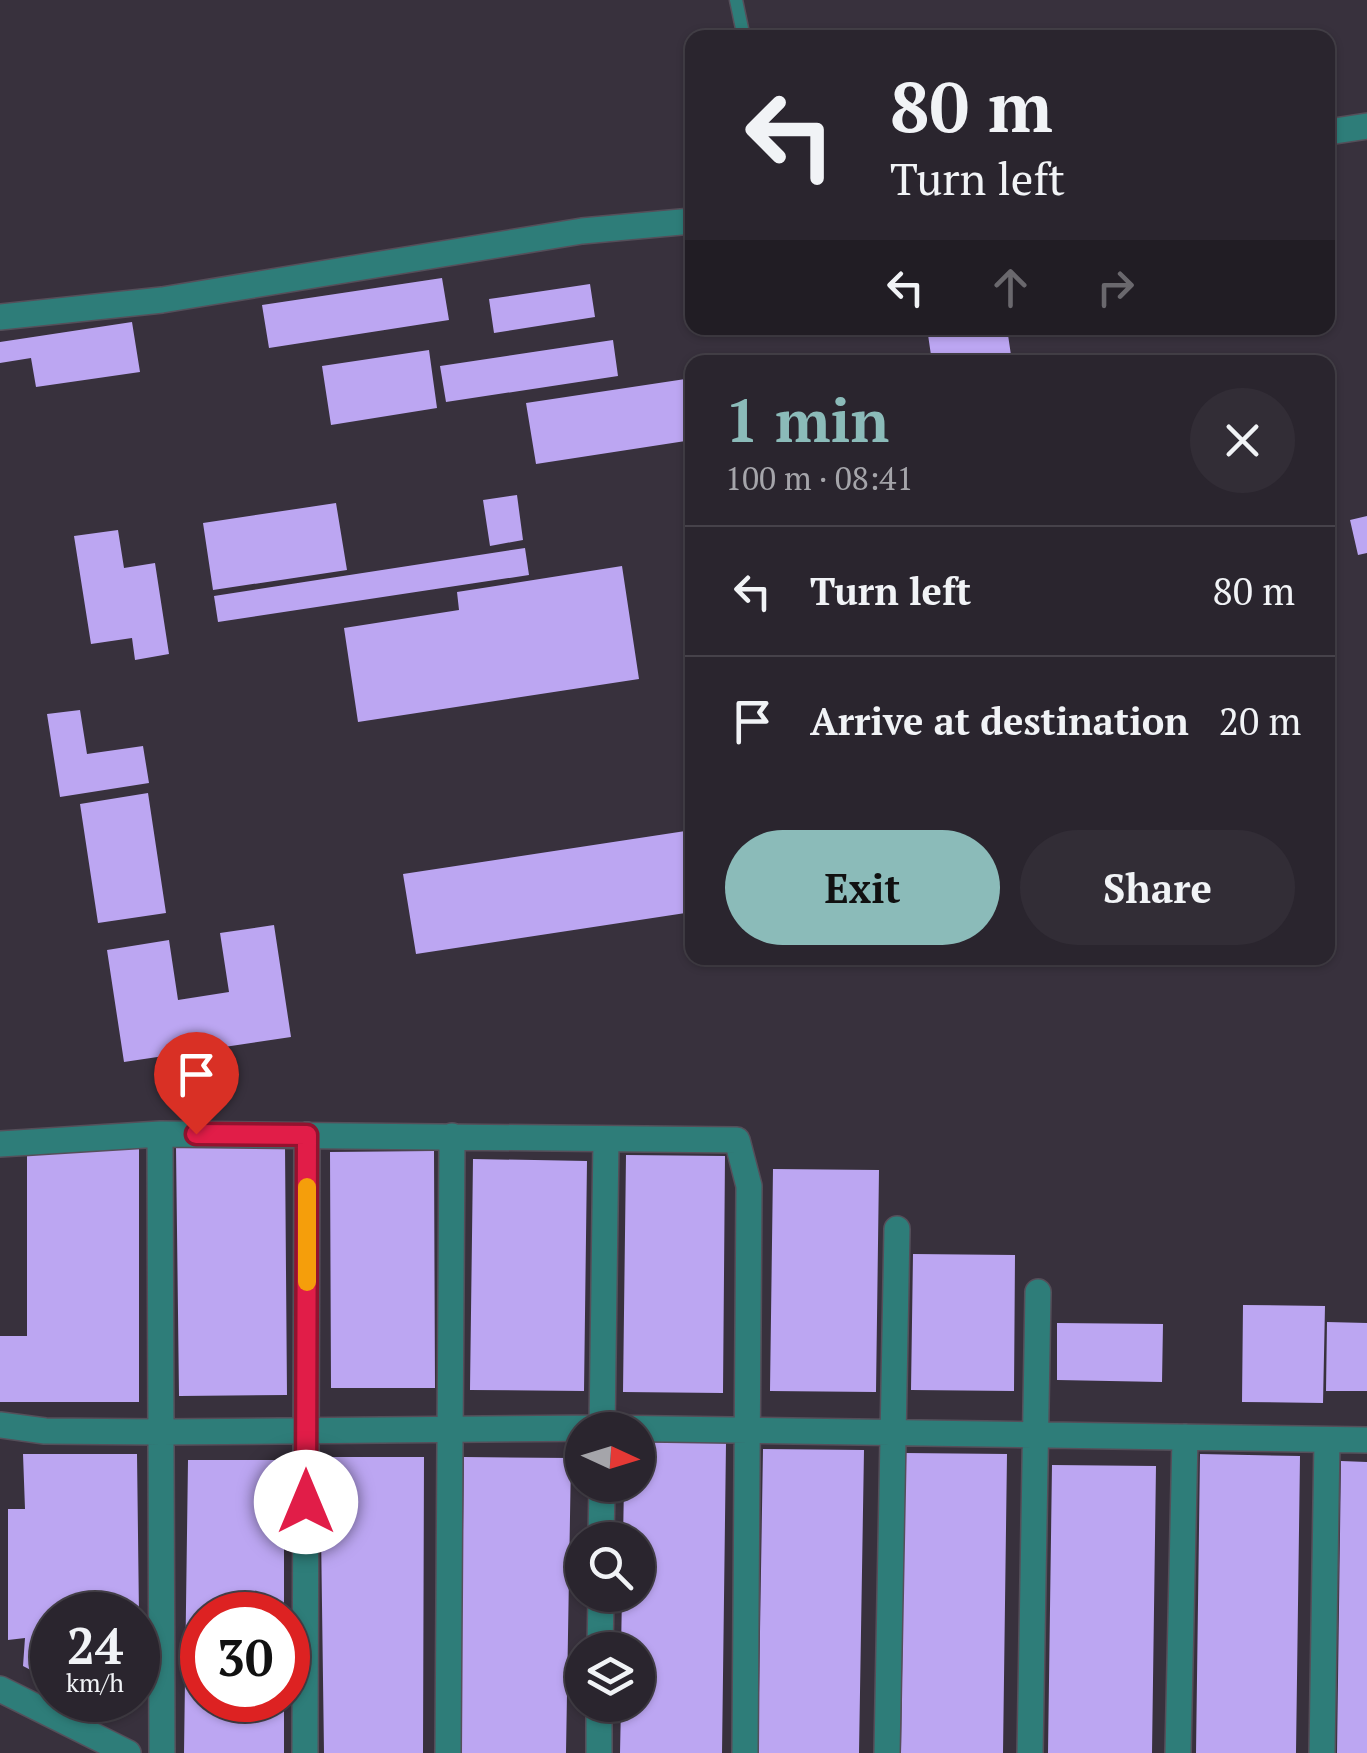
<!DOCTYPE html>
<meta charset="utf-8">
<style>
body{margin:0;font-family:"PT Serif",serif;background:#322d36;color:#f1f3f6;height:100vh;display:flex;flex-direction:column;font-size:38px;white-space:nowrap}
*{box-sizing:border-box;margin:0}
p{font-size:32px;color:#a5a5aa}
.icon{flex:none;width:55px;height:55px;fill:none;stroke:currentColor;stroke-width:2;stroke-linecap:round;stroke-linejoin:round}
.map{position:relative;flex:1;overflow:hidden}
.drawer{position:absolute;left:685px;top:355px;width:650px;height:610px;display:flex;flex-direction:column;background:#2a252e;border-radius:20px;box-shadow:0 2px 8px #0004,0 0 0 2px #46424a}
.drawer>*{flex:none}
.hud{position:absolute;left:685px;top:30px;width:650px;height:305px;border-radius:20px;box-shadow:0 2px 8px #0004,0 0 0 2px #46424a;background:#2a252e;color:#f1f3f6;overflow:hidden}
.needle{width:65px;rotate:94deg}
.fabs{position:absolute;left:565px;top:1412px;display:grid;gap:20px}
.fabs a{display:grid;place-items:center;width:90px;height:90px;border-radius:50%;background:#2a252e;box-shadow:0 2px 8px #0004,0 0 0 2px #46424a;font-size:50px}
.speed{position:absolute;left:30px;top:1592px;display:flex;gap:20px;font-size:50px;font-weight:700;text-align:center}
.speed>*{display:grid;place-content:center;width:130px;height:130px;border-radius:50%;background:#2a252e;box-shadow:0 2px 8px #0004,0 0 0 2px #46424a;line-height:1}
.speed small{font-size:25px;font-weight:400}
.speed .limit{border:15px solid #d22;background:#fff;color:#111}
.pin{position:absolute;display:grid;place-items:center;width:85px;height:85px;color:#fff;margin:-102px -42px;border-radius:50% 50% 50% 0;rotate:-45deg;box-shadow:0 0 10px #0007}
.pin .icon{rotate:45deg}
.me{position:absolute;width:110px;margin:-55px;rotate:0deg;stroke-linejoin:round;filter:drop-shadow(0 0 8px #0008)}
.turn{display:flex;align-items:center;gap:35px;height:210px;padding:0 40px;font-size:45px}
.turn .icon{width:130px;height:130px;stroke-width:2.5}
.turn b{display:block;font-size:70px;line-height:85px}
.lanes{display:flex;align-items:center;height:95px;padding:0 40px;background:#0003;justify-content:center;gap:50px;direction:ltr}
.lanes .off{opacity:.35}
.round{display:grid;place-items:center;flex:none;width:105px;height:105px;border-radius:52px;background:#322d36}
.headline{display:flex;align-items:center;justify-content:space-between;height:170px;padding:0 40px}
h1{font-size:60px;font-weight:700;line-height:75px;color:#8bbbb9}
.primary-button{display:flex;gap:20px;margin-top:auto;padding:20px 40px}
.primary-button a{flex:1;height:115px;border-radius:60px;background:#8bbbb9;color:#111;font-size:40px;font-weight:700;line-height:115px;text-align:center}
.primary-button a+a{background:#322d36;color:#f1f3f6}
ul{padding:0;list-style:none}
li{display:flex;align-items:center;gap:30px;height:130px;padding:0 40px;border-top:2px solid #46424a}
li div{flex:1}
li b{display:block;font-size:38px}
li em{font-style:normal}
.map>svg:first-child{display:block}
.building{fill:#bca6f2}
.lines{fill:none;stroke-linecap:round;stroke-linejoin:round}
.service-casing{stroke:#554f5a;stroke-width:15}
.minor-casing{stroke:#554f5a;stroke-width:28}
.service{stroke:#2e7d79;stroke-width:12}
.minor{stroke:#2e7d79;stroke-width:25}
.route-casing{stroke:#92132f;stroke-width:25}
.route{stroke:#e11d48;stroke-width:18}
.slow{stroke:#f59e0b;stroke-width:18}
</style>
<div class="map">
<svg width="1367" height="1753" viewBox="0 0 1367 1753">
<rect width="100%" height="100%" fill="#38313d"/>
<path class="building" d="M442,278L449,320L269,348L262,305Z
M590,284L595,317L494,333L489,299Z
M132,322L140,372L36,387L31,358L0,363V342Z
M927,328H1007L1012,362H932Z
M613,340L618,376L446,402L440,366Z
M429,350L437,408L331,425L322,366Z
M692,378V440L536,464L526,403Z
M517,495L523,540L490,546L483,500Z
M336,503L347,570L213,590L203,523Z
M1367,516V553L1358,555L1350,520Z
M118,530L124,568L155,563L169,654L135,660L132,638L91,644L74,536Z
M525,548L529,575L218,622L214,596Z
M622,566L639,679L358,722L344,628L459,610L457,592Z
M80,710L87,754L143,746L149,783L60,797L47,714Z
M148,793L166,913L98,923L80,804Z
M692,830V912L416,954L403,874Z
M274,925L291,1037L124,1062L107,950L169,940L178,1000L229,992L220,933Z
M285,1146L287,1395L179,1396L176,1147Z
M27,1148H139V1402H0V1336H27Z
M434,1151L435,1388H331L330,1152Z
M626,1155L725,1156L723,1393L623,1392Z
M473,1159L587,1161L584,1391L470,1390Z
M773,1169L879,1170L876,1392L770,1391Z
M913,1254L1015,1255L1014,1391L911,1390Z
M1243,1305L1325,1306L1323,1403L1242,1402Z
M1327,1322L1367,1323V1391H1326Z
M1057,1323L1163,1324L1162,1382L1057,1380Z
M638,1442L726,1443L722,1753H620L621,1705H638V1650H621L622,1595H638V1540H623L624,1485H638Z
M763,1449L864,1450L859,1753H758Z
M905,1453L1007,1454L1003,1753H901Z
M23,1454H137L139,1615H52V1681L23,1666L25,1638L8,1640V1509H25Z
M1200,1454L1300,1456L1296,1753H1196Z
M320,1457H424L423,1753H324Z
M464,1457L571,1458L566,1753H460Z
M188,1460H284V1615H202V1700H284V1753H184Z
M1341,1461L1367,1462V1753H1337Z
M1052,1465L1156,1466L1152,1753H1048Z"/>
<g class="lines">
<defs>
<path id="service" d="M736,0L744,38"/>
<path id="minor" d="M1328,132L1367,126
M0,317L162,300L582,231L692,221
M160,1134L162,1753
M0,1144L160,1134L737,1140L749,1186L745,1753
M0,1425L45,1431L162,1432L602,1428L1367,1440
M602,1430L606,1139
M601,1540L602,1485
M600,1650L601,1595
M0,1689L128,1753
M305,1753L307,1135
M448,1753L452,1136
M599,1753V1705
M887,1753L897,1229
M1030,1753L1038,1292
M1178,1753L1185,1437
M1322,1753L1327,1440"/>
</defs>
<use href="#service" class="service-casing"/>
<use href="#minor" class="minor-casing"/>
<use href="#service" class="service"/>
<use href="#minor" class="minor"/>
</g>
<g class="lines">
<defs>
<path id="route" d="M196,1134L307,1135L306,1502"/>
</defs>
<use href="#route" class="route-casing"/>
<use href="#route" class="route"/>
<path class="slow" d="M307,1282V1187"/>
</g>
</svg>
<div class="fabs">
<a><svg class="needle" viewBox="-14 -14 28 28"><path d="M0-13l5 13h-10z" fill="#e53935"/><path d="M0 13l5-13h-10z" fill="#a5a5aa"/></svg></a>
<a><svg class="icon" aria-label="search" viewBox="0 0 24 24"><circle cx="10" cy="10" r="6"/><path d="M15 15l6 6"/></svg></a>
<a><svg class="icon" aria-label="layers" viewBox="0 0 24 24"><path d="M12 4l9 5-9 5-9-5zM3 14l9 5 9-5"/></svg></a>
</div>
<div class="speed"><div>24<small>km/h</small></div><div class="limit">30</div></div>
<div class="pin" style="left:196px;top:1134px;background:#d93025"><svg class="icon" aria-label="arrive" viewBox="0 0 24 24"><path d="M6 21V4h12l-3 4 3 4H6"/></svg></div>
<svg class="me" style="left:306px;top:1502px" viewBox="-20 -20 40 40"><circle r="19" fill="#fff"/><path d="M0-13L10 11 0 6-10 11z" fill="#e11d48"/></svg>
<div class="hud">
<div class="turn"><svg class="icon" aria-label="left" viewBox="0 0 24 24"><path d="M17 20v-9H6M10 6l-5 5 5 5"/></svg><div><b>80 m</b>Turn left</div></div>
<div class="lanes"><svg class="icon" aria-label="left" viewBox="0 0 24 24"><path d="M17 20v-9H6M10 6l-5 5 5 5"/></svg><svg class="icon off" aria-label="ahead" viewBox="0 0 24 24"><path d="M12 20V5M6 11l6-6 6 6"/></svg><svg class="icon off" aria-label="right" viewBox="0 0 24 24"><path d="M7 20v-9h11M14 6l5 5-5 5"/></svg></div>
</div>
<section class="drawer">
<div class="headline"><div><h1>1 min</h1><p>100 m · 08:41</p></div><a class="round"><svg class="icon" aria-label="close" viewBox="0 0 24 24"><path d="M6 6l12 12M18 6L6 18"/></svg></a></div>
<ul>
<li><svg class="icon" aria-label="left" viewBox="0 0 24 24"><path d="M17 20v-9H6M10 6l-5 5 5 5"/></svg><div><b>Turn left</b></div><em>80 m</em></li>
<li><svg class="icon" aria-label="arrive" viewBox="0 0 24 24"><path d="M6 21V4h12l-3 4 3 4H6"/></svg><div><b>Arrive at destination</b></div><em>20 m</em></li>
</ul>
<div class="primary-button"><a>Exit</a><a>Share</a></div>
</section>
</div>
